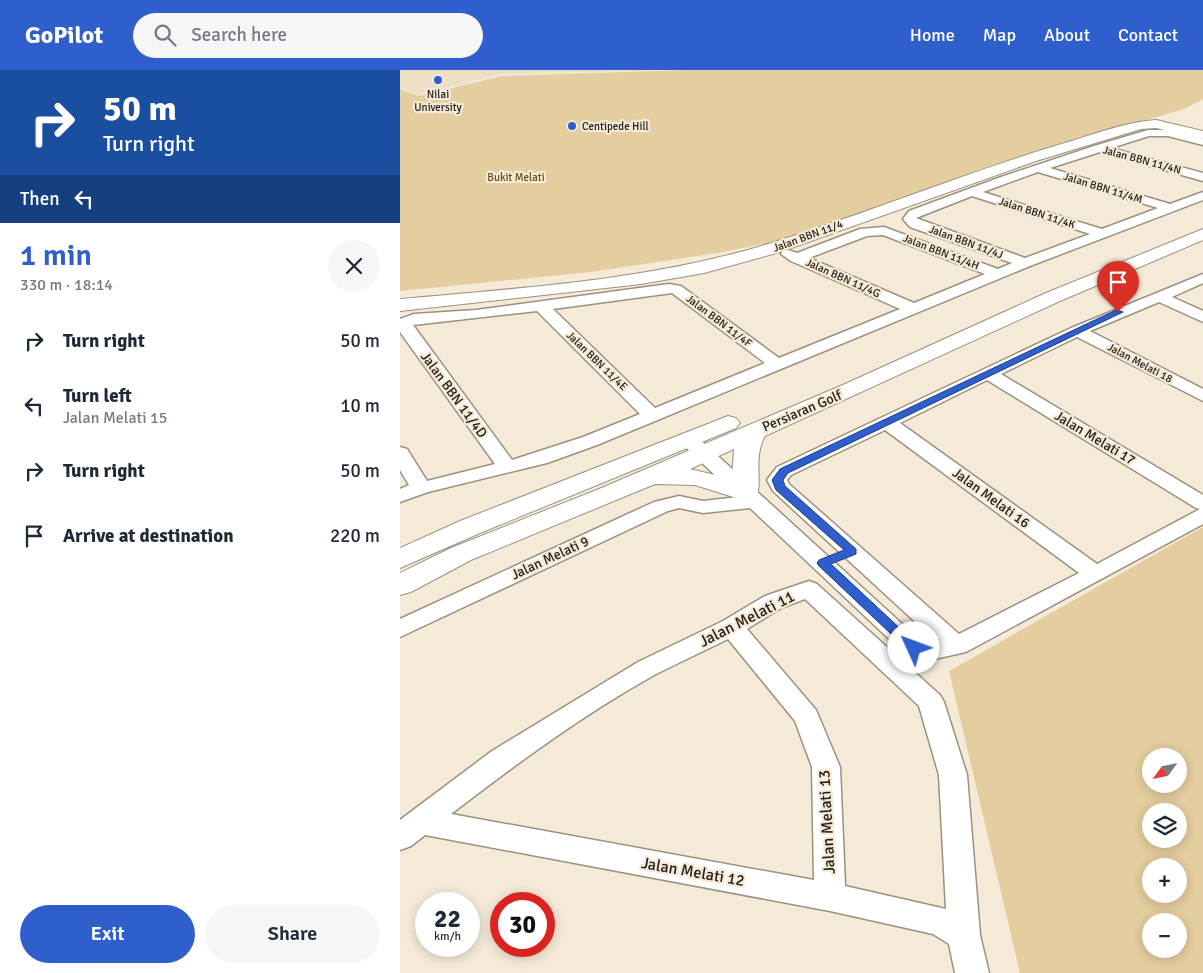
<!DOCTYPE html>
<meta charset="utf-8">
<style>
body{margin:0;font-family:Signika,sans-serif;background:#f6f6f7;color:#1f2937;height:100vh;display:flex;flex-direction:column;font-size:19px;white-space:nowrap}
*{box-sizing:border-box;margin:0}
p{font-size:16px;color:#747a83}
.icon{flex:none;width:28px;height:28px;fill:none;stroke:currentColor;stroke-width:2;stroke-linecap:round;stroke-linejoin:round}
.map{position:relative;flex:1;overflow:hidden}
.details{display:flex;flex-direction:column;background:#fff;width:400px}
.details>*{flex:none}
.hud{background:#1a4fa0;color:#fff;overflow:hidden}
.needle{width:32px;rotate:237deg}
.controls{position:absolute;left:742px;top:678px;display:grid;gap:10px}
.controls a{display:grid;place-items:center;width:45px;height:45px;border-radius:50%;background:#fff;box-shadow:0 2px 12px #0003;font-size:25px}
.speed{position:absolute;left:15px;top:822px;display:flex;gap:10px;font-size:25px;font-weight:700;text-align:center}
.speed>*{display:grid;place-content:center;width:65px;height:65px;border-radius:50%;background:#fff;box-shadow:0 2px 12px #0003;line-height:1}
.speed small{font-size:12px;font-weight:400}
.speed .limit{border:8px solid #d22;background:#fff;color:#111}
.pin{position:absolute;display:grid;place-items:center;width:42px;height:42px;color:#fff;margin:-51px -21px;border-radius:50% 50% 50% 0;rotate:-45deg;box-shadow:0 0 5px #0007}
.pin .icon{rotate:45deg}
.me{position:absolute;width:55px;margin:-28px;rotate:313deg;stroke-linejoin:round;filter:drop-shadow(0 0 4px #0008)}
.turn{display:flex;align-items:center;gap:18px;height:105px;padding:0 20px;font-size:22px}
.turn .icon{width:65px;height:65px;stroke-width:2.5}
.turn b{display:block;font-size:35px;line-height:42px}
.then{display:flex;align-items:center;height:48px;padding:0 20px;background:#0003;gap:10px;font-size:19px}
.round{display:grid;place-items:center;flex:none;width:52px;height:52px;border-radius:26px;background:#f6f6f7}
.head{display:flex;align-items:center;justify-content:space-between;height:85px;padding:0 20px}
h1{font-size:30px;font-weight:600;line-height:38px;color:#2f5ecd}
.action{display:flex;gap:10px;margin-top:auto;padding:10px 20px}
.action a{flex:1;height:58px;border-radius:30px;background:#2f5ecd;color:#fff;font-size:20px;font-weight:600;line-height:58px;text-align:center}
.action a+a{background:#f6f6f7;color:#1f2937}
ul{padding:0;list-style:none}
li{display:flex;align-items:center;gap:15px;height:65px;padding:0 20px}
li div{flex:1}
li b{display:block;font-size:19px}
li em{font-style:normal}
header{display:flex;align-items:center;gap:30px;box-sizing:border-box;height:70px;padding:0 25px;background:#2f5ecd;color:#fff}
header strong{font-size:24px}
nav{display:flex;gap:28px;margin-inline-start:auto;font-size:18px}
.search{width:350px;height:45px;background:#f6f6f7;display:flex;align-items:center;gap:12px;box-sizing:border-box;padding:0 18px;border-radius:28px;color:#747a83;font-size:19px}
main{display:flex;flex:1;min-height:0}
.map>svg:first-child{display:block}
.built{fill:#ecdfc5}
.green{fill:#e4cd9e;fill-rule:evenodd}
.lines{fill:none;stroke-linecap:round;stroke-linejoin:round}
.minor-casing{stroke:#9a917f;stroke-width:3}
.tertiary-casing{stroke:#9a917f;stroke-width:2}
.minor{fill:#fff;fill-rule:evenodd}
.tertiary{fill:#fff;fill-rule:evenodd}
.route{fill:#2f5ecd;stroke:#1f3d85}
.poi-dot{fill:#2f5ecd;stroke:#f4ead7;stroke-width:2}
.labels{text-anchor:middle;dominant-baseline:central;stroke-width:4.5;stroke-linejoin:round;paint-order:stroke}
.far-poi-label{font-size:11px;fill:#242019;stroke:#f4ead7}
.far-street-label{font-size:11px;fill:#242019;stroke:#f4ead7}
.far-park-label{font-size:11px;fill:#654c10;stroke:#f4ead7}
.street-label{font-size:14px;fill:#242019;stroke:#f4ead7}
.near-street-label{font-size:16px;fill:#242019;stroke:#f4ead7}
</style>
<header>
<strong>GoPilot</strong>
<div class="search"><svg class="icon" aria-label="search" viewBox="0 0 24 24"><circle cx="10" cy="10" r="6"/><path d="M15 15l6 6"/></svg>Search here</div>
<nav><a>Home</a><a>Map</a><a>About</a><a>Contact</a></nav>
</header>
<main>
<section class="details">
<div class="hud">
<div class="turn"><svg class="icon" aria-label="right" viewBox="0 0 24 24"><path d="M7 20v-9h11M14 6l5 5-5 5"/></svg><div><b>50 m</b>Turn right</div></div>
<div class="then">Then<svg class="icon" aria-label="left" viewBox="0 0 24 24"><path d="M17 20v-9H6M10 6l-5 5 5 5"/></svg></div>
</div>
<div class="head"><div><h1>1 min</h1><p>330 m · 18:14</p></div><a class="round"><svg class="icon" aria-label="close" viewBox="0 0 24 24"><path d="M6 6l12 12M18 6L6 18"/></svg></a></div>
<ul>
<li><svg class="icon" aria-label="right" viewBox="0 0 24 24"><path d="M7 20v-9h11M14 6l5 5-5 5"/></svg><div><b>Turn right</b></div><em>50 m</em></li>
<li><svg class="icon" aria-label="left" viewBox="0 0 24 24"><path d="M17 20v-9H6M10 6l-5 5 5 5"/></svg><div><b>Turn left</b><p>Jalan Melati 15</p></div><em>10 m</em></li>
<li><svg class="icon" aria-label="right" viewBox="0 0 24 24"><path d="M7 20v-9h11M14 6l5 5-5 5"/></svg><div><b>Turn right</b></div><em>50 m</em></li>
<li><svg class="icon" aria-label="arrive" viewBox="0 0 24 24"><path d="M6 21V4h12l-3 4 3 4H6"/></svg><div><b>Arrive at destination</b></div><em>220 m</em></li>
</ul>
<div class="action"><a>Exit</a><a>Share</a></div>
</section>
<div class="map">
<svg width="803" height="903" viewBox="0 0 803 903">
<rect width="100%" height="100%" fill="#f4ead7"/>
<path class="built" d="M0,0H280L101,4L18,25L0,17Z"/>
<path class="green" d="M289,0H803V29L784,39L595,94L388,169L323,182L191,202L0,221V19L18,26L102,6Z
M803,457V903H620L549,601ZM751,686H779V714H751ZM751,741H779V769H751ZM751,796H779V824H751ZM751,851H779V879H751Z"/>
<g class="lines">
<defs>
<path id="minor" d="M768,60L803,69V75L768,66H749L711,78L803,103V111L700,82L650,98L770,134L803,122V130L630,196L197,375L147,393L28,422L0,432V419L9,415L0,400V377L7,379L27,411L95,394L0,262V249L14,244L76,240L269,214L281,216L379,288L500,239L391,191L381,184L383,181L388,180L397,183L460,159L484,157L598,199L612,193L510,157L503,149L509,141L601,107L694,76L748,60ZM638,102L758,138L702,159L583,122ZM572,126L690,164L625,188L516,148ZM483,165L585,204L514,233L409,188L467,166ZM272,223L365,293L255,338L153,239ZM137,241L240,344L183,367L112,390L13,255Z
M803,204V213L772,227L803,241V252L759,232L690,261L803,319V331L677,267L601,304L803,425V454L566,582L530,590L505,584L350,438L303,443L279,438L268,441L0,567V549L254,432L279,426L303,431L338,427L281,373L279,369L281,365H295L522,572H537L373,421L367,410L377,397L671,258ZM587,310L796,438L800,439L697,494L500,353ZM485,360L679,503L559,564L389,414L387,410L391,405Z
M409,511L417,514L540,625L544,632L567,705L580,865L589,903H555L549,874L533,864L430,841L25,765L11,776L0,780V750L92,681L238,592L323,551L365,526ZM405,529L519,636L539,705L546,839L445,816L440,697L416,640L347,559L381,538ZM328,569L395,651L412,697L414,810L51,744C116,694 184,644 256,604C280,592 304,581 328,569Z"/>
<path id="tertiary" d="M756,50L803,61V69L756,58L741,59L636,91L380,182L304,203L241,214L0,241V229C122,218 251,210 368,174C465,144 560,105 658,75C690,66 723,52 756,50Z
M803,159V170L660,231L365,366C352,388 364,416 355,429L346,431L295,415L255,414L71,490L11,522L0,525V503L51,478L199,419L445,314L646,223ZM334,379L332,409L290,399Z
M328,346L336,348L340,353L336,358L80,463L0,498V478L60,451Z"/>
</defs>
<use href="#minor" class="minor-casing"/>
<use href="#tertiary" class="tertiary-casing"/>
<use href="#minor" class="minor"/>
<use href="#tertiary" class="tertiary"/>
</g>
<path class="route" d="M716,240L723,242L388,403L383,410L385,416L456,479V484L431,494L521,578L519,581H509L419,496L417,493L419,490L444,480L376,420L372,410L380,399Z"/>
<g class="poi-dot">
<circle cx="38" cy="10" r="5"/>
<circle cx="172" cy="56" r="5"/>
</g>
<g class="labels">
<g class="far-poi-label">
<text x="38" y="24">Nilai<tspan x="38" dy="13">University</tspan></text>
<text x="182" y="56" text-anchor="start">Centipede Hill</text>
</g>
<g class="far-street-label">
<text transform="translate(742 90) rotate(15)">Jalan BBN 11/4N</text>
<text transform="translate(703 118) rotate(17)">Jalan BBN 11/4M</text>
<text transform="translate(637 143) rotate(18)">Jalan BBN 11/4K</text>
<text transform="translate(408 166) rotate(-20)">Jalan BBN 11/4</text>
<text transform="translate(566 172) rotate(20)">Jalan BBN 11/4J</text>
<text transform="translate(541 182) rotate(21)">Jalan BBN 11/4H</text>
<text transform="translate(443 208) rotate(24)">Jalan BBN 11/4G</text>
<text transform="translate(319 251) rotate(37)">Jalan BBN 11/4F</text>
<text transform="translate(197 291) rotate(44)">Jalan BBN 11/4E</text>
<text transform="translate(740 293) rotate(28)">Jalan Melati 18</text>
</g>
<g class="far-park-label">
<text x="116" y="107">Bukit Melati</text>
</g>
<g class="street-label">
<text transform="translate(54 325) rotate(54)">Jalan BBN 11/4D</text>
<text transform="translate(402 341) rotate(-23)">Persiaran Golf</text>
<text transform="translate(695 368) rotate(31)">Jalan Melati 17</text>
<text transform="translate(591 428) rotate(36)">Jalan Melati 16</text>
<text transform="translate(150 488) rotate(-25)">Jalan Melati 9</text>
</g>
<g class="near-street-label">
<text transform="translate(347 549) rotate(-27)">Jalan Melati 11</text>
<text transform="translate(427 752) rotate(-93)">Jalan Melati 13</text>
<text transform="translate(293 802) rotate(10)">Jalan Melati 12</text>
</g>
</g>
</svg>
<div class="controls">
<a><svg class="needle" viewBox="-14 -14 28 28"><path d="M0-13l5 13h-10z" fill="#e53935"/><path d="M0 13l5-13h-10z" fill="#747a83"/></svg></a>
<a><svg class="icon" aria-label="layers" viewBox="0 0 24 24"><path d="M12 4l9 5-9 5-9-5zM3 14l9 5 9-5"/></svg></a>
<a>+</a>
<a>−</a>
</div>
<div class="speed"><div>22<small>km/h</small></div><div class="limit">30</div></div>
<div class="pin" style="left:718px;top:242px;background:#d93025"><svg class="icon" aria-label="arrive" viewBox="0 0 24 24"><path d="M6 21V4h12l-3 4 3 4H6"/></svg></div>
<svg class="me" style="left:514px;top:578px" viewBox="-20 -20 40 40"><circle r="19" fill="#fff"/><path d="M0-13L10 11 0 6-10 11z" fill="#2f5ecd"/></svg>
</div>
</main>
